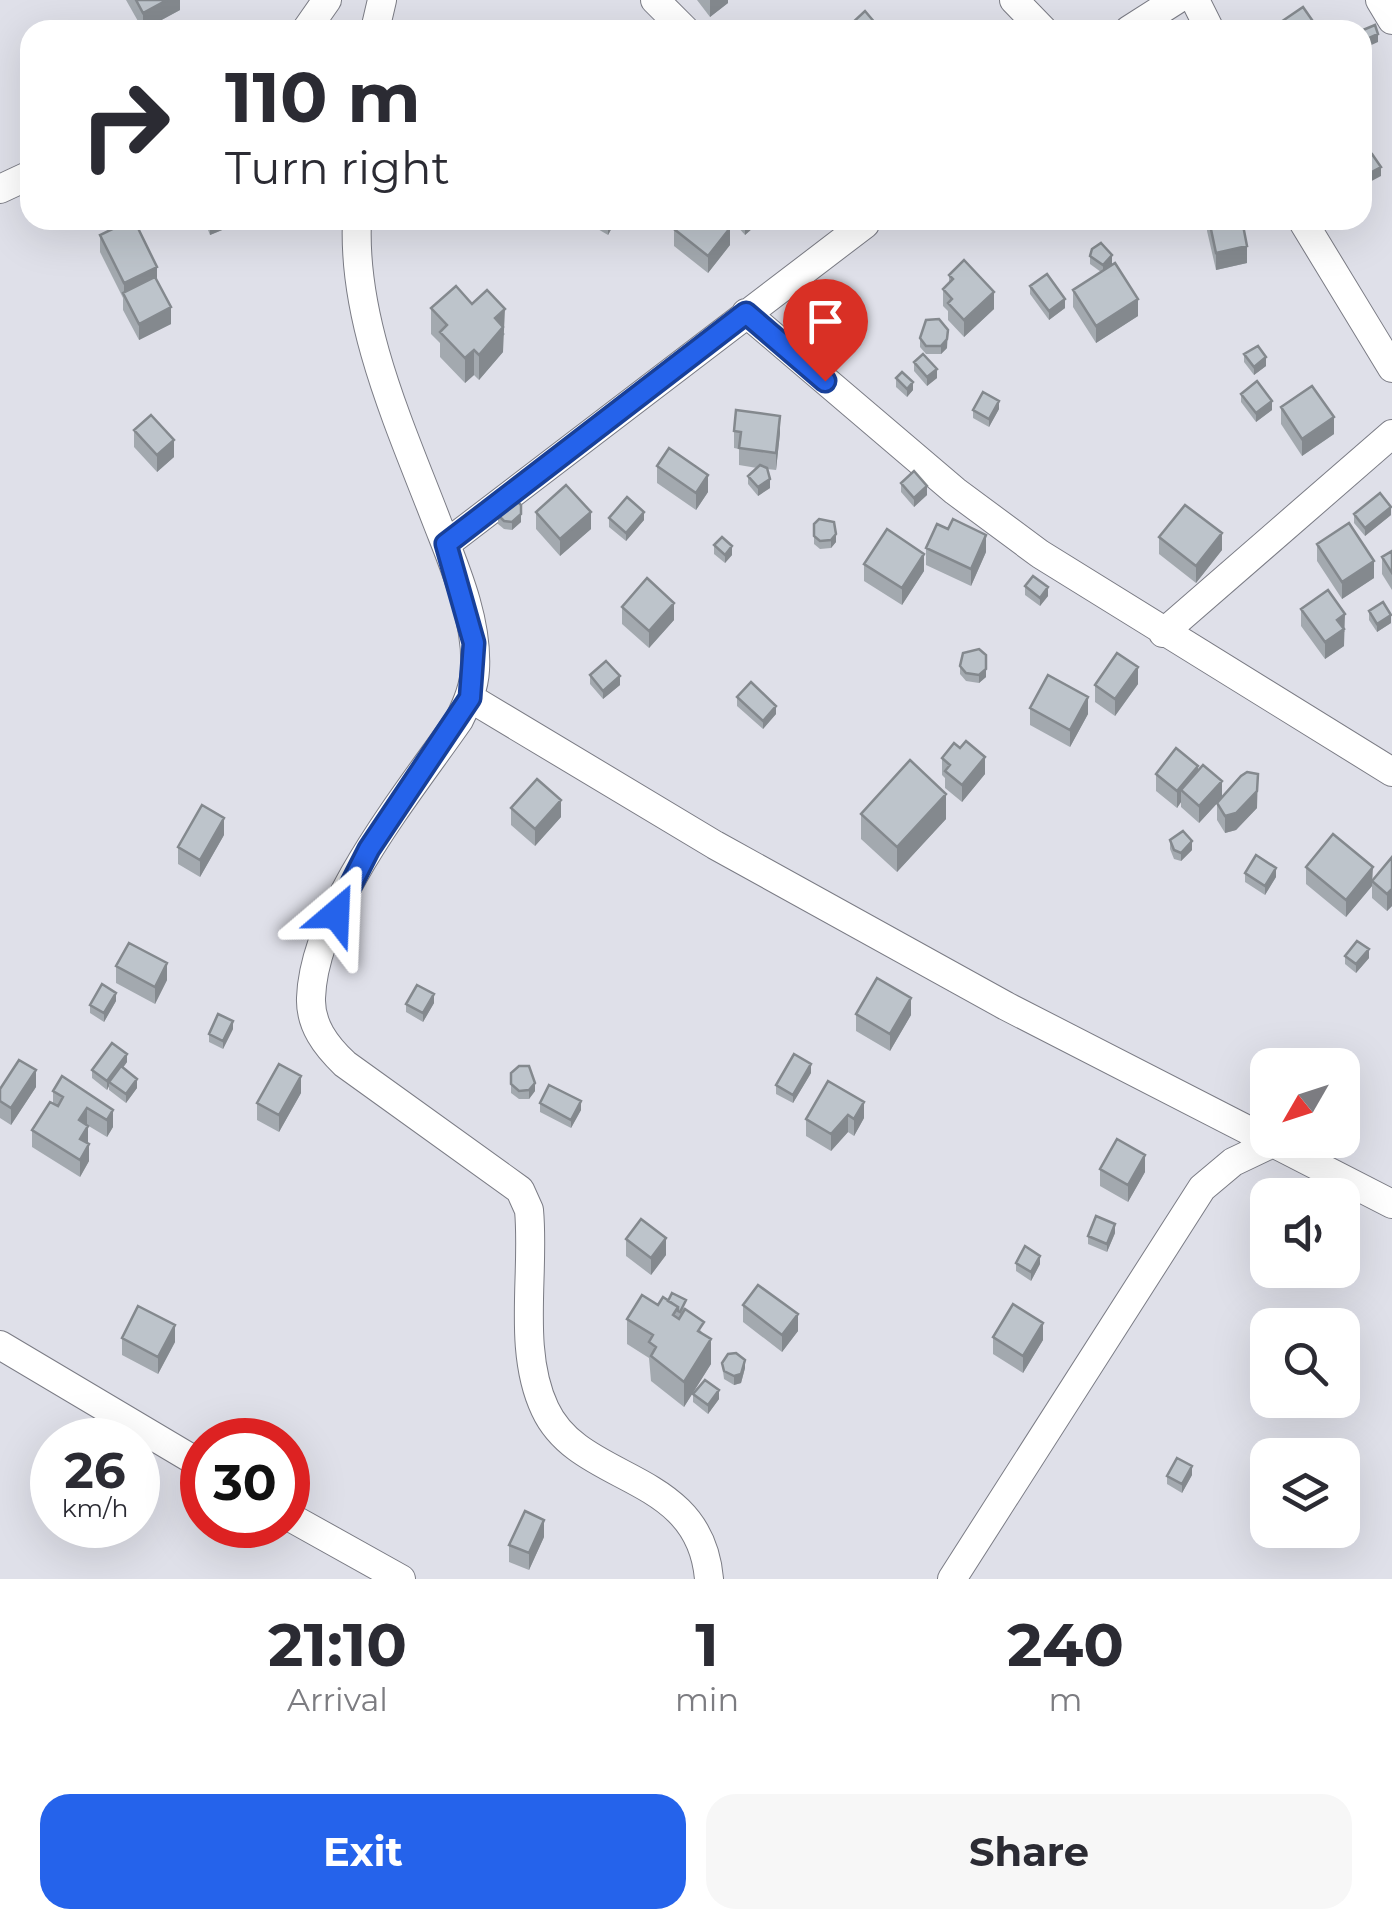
<!DOCTYPE html>
<style>
body{margin:0;font-family:Montserrat,sans-serif;background:#f7f7f7;color:#2b2b33;height:100vh;display:flex;flex-direction:column;font-size:38px;white-space:nowrap}
*{box-sizing:border-box;margin:0}
p{font-size:32px;color:#7c7c81}
.icon{flex:none;width:55px;height:55px;fill:none;stroke:currentColor;stroke-width:2;stroke-linecap:round;stroke-linejoin:round}
.map{position:relative;height:1579px;overflow:hidden}
.panel{display:flex;flex-direction:column;background:#fff;flex:1}
.panel>*{flex:none}
.hud{position:absolute;left:20px;top:20px;width:1352px;height:210px;border-radius:30px;box-shadow:0 10px 40px #0002;background:#fff;color:#2b2b33;overflow:hidden}
.needle{width:65px;rotate:231deg}
.fabs{position:absolute;left:1250px;top:1048px;display:grid;gap:20px}
.fabs a{display:grid;place-items:center;width:110px;height:110px;border-radius:20px;background:#fff;box-shadow:0 10px 40px #0002;font-size:50px}
.speed{position:absolute;left:30px;top:1418px;display:flex;gap:20px;font-size:50px;font-weight:700;text-align:center}
.speed>*{display:grid;place-content:center;width:130px;height:130px;border-radius:50%;background:#fff;box-shadow:0 10px 40px #0002;line-height:1}
.speed small{font-size:25px;font-weight:400}
.speed .limit{border:15px solid #d22;background:#fff;color:#111}
.pin{position:absolute;display:grid;place-items:center;width:85px;height:85px;color:#fff;margin:-102px -42px;border-radius:50% 50% 50% 0;rotate:-45deg;box-shadow:0 0 10px #0007}
.pin .icon{rotate:45deg}
.me{position:absolute;width:110px;margin:-55px;rotate:26deg;stroke-linejoin:round;filter:drop-shadow(0 0 8px #0008)}
.turn{display:flex;align-items:center;gap:35px;height:210px;padding:0 40px;font-size:45px}
.turn .icon{width:130px;height:130px;stroke-width:2.5}
.turn b{display:block;font-size:70px;line-height:85px}
.eta{display:flex;justify-content:space-evenly;align-items:center;height:170px;text-align:center}
.eta b{font-size:60px;font-weight:700;line-height:70px}
.cta{display:flex;gap:20px;margin-top:auto;padding:20px 40px}
.cta a{flex:1;height:115px;border-radius:30px;background:#2563eb;color:#fff;font-size:40px;font-weight:700;line-height:115px;text-align:center}
.cta a+a{background:#f7f7f7;color:#2b2b33}
.map>svg:first-child{display:block}
.lines{fill:none;stroke-linecap:round;stroke-linejoin:round}
.minor-casing{stroke:#7b7c85;stroke-width:30}
.minor{stroke:#fff;stroke-width:28}
.wall{fill:#a3a9af}
.shaded-wall{fill:#84898e}
.building{fill:#bdc4cb;stroke:#84898e;stroke-width:2.5}
.route-casing{stroke:#184099;stroke-width:25}
.route{stroke:#2563eb;stroke-width:18}
</style>
<div class="map">
<svg width="1392" height="1579" viewBox="0 0 1392 1579">
<rect width="100%" height="100%" fill="#dfe0e9"/>
<g class="lines">
<defs>
<path id="minor" d="M655,0L685,30
M1014,0L1043,30
M1195,0L1210,30
M1380,0L1392,20
M306,30L327,0
M375,30L382,0
M1129,30L1176,0
M0,189L30,175
M357,220C352,323 401,428 437,522C455,568 478,620 475,670C474,688 467,704 459,720C409,792 314,908 311,998C310,1025 326,1046 345,1064L520,1190L529,1210C535,1273 517,1350 545,1409C580,1485 700,1470 709,1579
M1302,220L1392,368
M746,313L955,491L1040,554L1392,772
M446,544L865,224
M1163,633L1392,434
M470,698L715,845L1006,1006L1392,1204
M0,1345L202,1465
M288,1516L401,1579
M952,1579L1202,1188L1233,1162L1271,1144"/>
</defs>
<use href="#minor" class="minor-casing"/>
<use href="#minor" class="minor"/>
</g>
<path class="wall" d="M126,0H180V10L143,30Z
M697,0H728V3L710,17Z
M204,220H227V228L210,235Z
M596,220H614V224L608,235L596,228Z
M727,220L730,245L708,273L674,246V229Z
M737,220H762L745,235L737,226Z
M1207,220H1263L1243,226L1247,263L1216,270L1207,231Z
M100,235L157,280L171,324L139,340L123,310V298L100,252Z
M1090,256L1112,264L1108,267L1138,316L1096,343L1073,307V290L1101,272L1090,264Z
M949,275L994,309L964,337L948,320V311L943,306V289L949,284Z
M1030,286L1065,308L1049,320L1030,294Z
M472,304L505,334L503,336V352L479,380L474,375L465,383L440,357V343L431,334V308Z
M920,338L947,348L941,354H926L920,347Z
M1244,354L1266,366L1254,375L1244,362Z
M914,362L937,378L927,386L914,371Z
M896,378L913,390L907,397L896,387Z
M1241,394L1272,410L1256,422L1241,402Z
M1281,407L1334,434L1302,456L1281,424Z
M999,409L989,427L973,418V410Z
M134,430L174,457L157,472L134,447Z
M734,431L780,433L776,470L767,469L770,488L758,496L748,484V476L757,468L739,465V449L734,448Z
M657,466L708,492L696,510L657,483Z
M901,483L927,495L914,507L901,492Z
M498,503L521,514V522L512,530L504,529L498,524Z
M536,512L591,529L560,556L536,529Z
M1354,514L1391,515L1365,536L1354,523Z
M609,518L644,520L626,541L609,527Z
M814,524L836,542L831,548L820,549L814,544Z
M948,529L986,552L971,586L926,565V548Z
M1159,537L1222,550L1196,583L1159,554Z
M1317,544L1374,578L1342,599L1317,561Z
M714,545L732,555L725,563L714,554Z
M1392,551V590L1382,574V557Z
M864,564L924,571L902,605L864,581Z
M1025,586L1048,596L1040,606L1025,595Z
M622,607L674,620L649,648L622,624Z
M1301,609L1345,631L1344,632V646L1325,659L1301,626Z
M1369,611L1391,623L1377,632L1369,620Z
M986,655V677L979,683L966,681L960,674V666Z
M590,675L620,685L603,699L590,684Z
M1138,684L1115,716L1095,702V685Z
M737,697L776,714L763,729L737,706Z
M1030,708L1088,714L1070,747L1030,725Z
M942,758L985,774L962,802L945,788V778L942,775Z
M1198,772L1222,798L1199,823L1181,807V802L1177,808L1156,791V774Z
M1217,803L1257,808L1236,830L1225,833L1217,820Z
M511,808L561,817L535,846L511,825Z
M861,814L946,819L897,872L861,839Z
M224,835L200,877L178,864V847Z
M1170,840L1192,850L1181,861L1174,859L1170,849Z
M1392,857V906L1387,911L1372,898V886L1346,917L1306,884V867L1373,880Z
M1245,873L1276,877L1265,895L1245,882Z
M1345,956L1369,958L1356,973L1345,964Z
M116,966L167,980L155,1004L116,983Z
M116,1001L104,1022L90,1013V1005Z
M434,1003L423,1022L406,1012V1004Z
M856,1014L911,1015L890,1051L856,1031Z
M233,1029L223,1049L209,1042V1034Z
M127,1062L123,1068L137,1088L126,1103L109,1090V1086L107,1090L92,1078V1070Z
M511,1073L535,1091L529,1099H519L511,1093Z
M811,1073L793,1103L776,1094V1085Z
M828,1081L864,1118L854,1136L848,1132L831,1151L806,1136V1119Z
M36,1087L11,1125L0,1118V1089Z
M53,1091L113,1110V1127L107,1137L87,1125L89,1161L80,1177L32,1147V1130L53,1104Z
M301,1093L279,1132L257,1120V1103Z
M540,1103L581,1110L571,1128L540,1112Z
M1100,1169L1145,1172L1128,1202L1100,1186Z
M1115,1233L1107,1252L1088,1244V1236Z
M626,1239L666,1255L651,1275L626,1256Z
M1016,1263L1040,1264L1031,1281L1016,1271Z
M658,1305L686,1308L685,1310L704,1335L711,1364L684,1407L651,1381L649,1358L627,1344V1319Z
M743,1305L798,1331L782,1352L743,1322Z
M993,1337L1043,1340L1023,1373L993,1354Z
M122,1338L175,1342L158,1374L122,1355Z
M722,1363L745,1368L741,1383L734,1385L724,1379Z
M693,1394L719,1399L708,1414L693,1402Z
M1192,1475L1182,1493L1167,1484V1476Z
M544,1537L529,1570L509,1562V1545Z"/>
<path class="shaded-wall" d="M167,0H180V10L143,30V13Z
M710,0H728V3L710,17Z
M1378,34V42L1367,47V39Z
M1381,167V176L1366,184V175Z
M227,220V228L210,235V226Z
M611,220H614V224L608,235V226Z
M752,220H762L745,235V226Z
M1180,220H1196L1179,229Z
M1241,220H1263L1241,226Z
M730,228V245L708,273V256Z
M1247,246V263L1216,270V253Z
M1112,255V264L1103,274V265Z
M157,267V284L124,296V283Z
M994,292V309L964,337V320Z
M1065,299V308L1049,320V311Z
M1138,299V316L1096,343V326Z
M171,307V324L139,340V324Z
M505,309L503,352L479,380V355L495,318Z
M948,330L947,348L941,354V346Z
M474,350V375L465,383V358Z
M1266,357V366L1254,375V367Z
M937,369V378L927,386V377Z
M913,382V390L907,397V389Z
M999,401V409L989,427V419Z
M1272,401V410L1256,422V413Z
M780,416V433L776,470V453Z
M1334,417V434L1302,456V439Z
M174,440V457L157,472V455Z
M708,475V492L696,510V493Z
M770,479V488L758,496V487Z
M927,486V495L914,507V498Z
M1391,507V515L1365,536V528Z
M591,512V529L560,556V539Z
M644,512V520L626,541V533Z
M521,514V522L512,530V522Z
M1222,533V550L1196,583V566Z
M836,534V542L831,548V540Z
M986,535V552L971,586V569Z
M732,546V555L725,563V555Z
M924,554V571L902,605V588Z
M1374,561V578L1342,599V582Z
M1048,587V596L1040,606V598Z
M674,603V620L649,648V631Z
M1345,614L1344,646L1325,659V642L1337,620Z
M1391,615V623L1377,632V624Z
M1138,667V684L1115,716V699Z
M986,669V677L979,683V675Z
M620,676V685L603,699V691Z
M1088,697V714L1070,747V730Z
M776,706V714L763,729V721Z
M985,757V774L962,802V785Z
M1198,766V783L1181,790V802L1177,808V791Z
M1258,774L1257,808L1236,830L1225,833V816Z
M1222,781V798L1199,823V806Z
M946,794V819L897,872V847Z
M561,800V817L535,846V829Z
M224,818V835L200,877V860Z
M1192,841V850L1181,861V853Z
M1373,867L1372,886L1346,917V900Z
M1276,868V877L1265,895V886Z
M1392,889V906L1387,911V894Z
M1369,949V958L1356,973V964Z
M167,963V980L155,1004V987Z
M116,993V1001L104,1022V1013Z
M434,994V1003L423,1022V1013Z
M911,998V1015L890,1051V1034Z
M233,1021V1029L223,1049V1041Z
M127,1054V1062L111,1083L109,1082V1086L107,1090V1081Z
M811,1064V1073L793,1103V1095Z
M36,1070V1087L11,1125V1108Z
M301,1076V1093L279,1132V1115Z
M137,1079V1088L126,1103V1094Z
M535,1083V1091L529,1099V1090Z
M581,1101V1110L571,1128V1120Z
M864,1102V1118L854,1136V1119Z
M87,1108V1125L79,1120Z
M113,1110V1127L107,1137V1120Z
M848,1115V1132L831,1151V1134Z
M88,1126V1143L80,1156V1139Z
M89,1144V1161L80,1177V1160Z
M1145,1155V1172L1128,1202V1185Z
M1115,1224V1233L1107,1252V1244Z
M666,1238V1255L651,1275V1258Z
M1040,1256V1264L1031,1281V1272Z
M798,1314V1331L782,1352V1335Z
M1043,1323V1340L1023,1373V1356Z
M175,1325V1342L158,1374V1357Z
M711,1339V1364L684,1407V1382Z
M745,1360V1368L741,1383L734,1385V1376Z
M719,1390V1399L708,1414V1405Z
M1192,1466V1475L1182,1493V1484Z
M544,1520V1537L529,1570V1553Z"/>
<path class="building" d="M136,0H167L143,13Z
M1303,7L1319,30H1278L1275,26Z
M865,11L876,24L869,30H856L851,24Z
M498,24L504,30H491Z
M1375,25L1378,34L1367,39L1363,30Z
M1372,154L1381,167L1366,175L1362,172V158Z
M131,220H134L157,267L124,283L100,235Z
M208,220H226L210,226Z
M598,220H611L608,226Z
M681,220H720L730,228L708,256L674,229Z
M740,220H752L745,226Z
M1209,220H1242L1247,246L1216,253Z
M1101,243L1112,255L1103,265L1090,256L1092,249Z
M964,260L994,292L964,320L948,303L952,299L943,289L953,279L949,275Z
M1115,263L1138,299L1096,326L1073,290Z
M1047,274L1065,299L1049,311L1030,286Z
M155,277L171,307L139,324L123,293Z
M456,286L472,304L487,290L505,309L495,318L503,327L479,355L474,350L465,358L440,332L447,325L431,308Z
M939,319L948,330L947,339L941,346H926L920,338L926,320Z
M1258,346L1266,357L1254,367L1244,354Z
M923,354L937,369L927,377L914,362Z
M902,372L913,382L907,389L896,378Z
M1257,381L1272,401L1256,413L1241,394Z
M1312,386L1334,417L1302,439L1281,407Z
M983,392L999,401L989,419L973,410Z
M736,410L780,416L776,453L739,448L741,432L734,431Z
M151,415L174,440L157,455L134,430Z
M669,448L708,475L696,493L657,466Z
M760,465L767,468L770,479L758,487L748,476Z
M914,471L927,486L914,498L901,483Z
M566,485L591,512L560,539L536,512Z
M1380,493L1391,507L1365,528L1354,514Z
M513,497L521,505V514L512,522L504,521L498,515V503Z
M627,497L644,512L626,533L609,518Z
M1185,505L1222,533L1196,566L1159,537Z
M819,519L834,522L836,534L831,540L820,541L814,536V524Z
M953,519L986,535L971,569L926,548L937,524L948,529Z
M1349,523L1374,561L1342,582L1317,544Z
M887,529L924,554L902,588L864,564Z
M722,537L732,546L725,555L714,545Z
M1392,551V573L1382,557Z
M1033,576L1048,587L1040,598L1025,586Z
M647,578L674,603L649,631L622,607Z
M1328,590L1345,614L1337,620L1344,629L1325,642L1301,609Z
M1383,602L1391,615L1377,624L1369,611Z
M979,649L986,655V669L979,675L966,673L960,666L963,653Z
M1117,653L1138,667L1115,699L1095,685Z
M606,661L620,676L603,691L590,675Z
M1048,675L1088,697L1070,730L1030,708Z
M751,682L776,706L763,721L737,697Z
M966,741L985,757L962,785L945,771L950,765L942,758L954,743L960,748Z
M1176,748L1198,766L1177,791L1156,774Z
M910,760L946,794L897,847L861,814Z
M1203,765L1222,781L1199,806L1181,790Z
M1247,772L1258,774L1257,791L1236,813L1225,816L1217,803L1241,776Z
M537,779L561,800L535,829L511,808Z
M202,805L224,818L200,860L178,847Z
M1183,831L1192,841L1181,853L1174,850L1170,840Z
M1333,834L1373,867L1346,900L1306,867Z
M1256,855L1276,868L1265,886L1245,873Z
M1392,857V889L1387,894L1372,881Z
M1357,941L1369,949L1356,964L1345,956Z
M129,943L167,963L155,987L116,966Z
M877,978L911,998L890,1034L856,1014Z
M102,984L116,993L104,1013L90,1005Z
M417,985L434,994L423,1013L406,1004Z
M218,1014L233,1021L223,1041L209,1034Z
M112,1043L127,1054L107,1081L92,1070Z
M794,1054L811,1064L793,1095L776,1085Z
M19,1060L36,1070L11,1108L0,1101V1089Z
M279,1064L301,1076L279,1115L257,1103Z
M121,1066L137,1079L126,1094L109,1082Z
M519,1066H529L535,1083L529,1090L519,1091L511,1084V1073Z
M62,1076L113,1110L107,1120L87,1108L79,1120L88,1126L80,1139L89,1144L80,1160L32,1130L50,1102L58,1106L63,1097L53,1091Z
M828,1081L864,1102L854,1119L848,1115L831,1134L806,1119Z
M549,1085L581,1101L571,1120L540,1103Z
M1117,1139L1145,1155L1128,1185L1100,1169Z
M1096,1216L1115,1224L1107,1244L1088,1236Z
M641,1219L666,1238L651,1258L626,1239Z
M1025,1246L1040,1256L1031,1272L1016,1263Z
M758,1285L798,1314L782,1335L743,1305Z
M672,1293L686,1300L680,1312L678,1311V1307L668,1301Z
M642,1295L658,1305L663,1297L678,1307L673,1315L679,1319L685,1309L704,1322L698,1331L711,1339L684,1382L651,1356L656,1347L649,1342L653,1335L627,1319Z
M1013,1304L1043,1323L1023,1356L993,1337Z
M138,1306L175,1325L158,1357L122,1338Z
M736,1353L745,1360L741,1374L734,1376L724,1371L722,1363L728,1354Z
M705,1380L719,1390L708,1405L693,1394Z
M1177,1458L1192,1466L1182,1484L1167,1476Z
M525,1511L544,1520L529,1553L509,1545Z"/>
<g class="lines">
<defs>
<path id="route" d="M336,914L369,849L470,698L474,643L446,544L746,313L825,381"/>
</defs>
<use href="#route" class="route-casing"/>
<use href="#route" class="route"/>
</g>
</svg>
<div class="fabs">
<a><svg class="needle" viewBox="-14 -14 28 28"><path d="M0-13l5 13h-10z" fill="#e53935"/><path d="M0 13l5-13h-10z" fill="#7c7c81"/></svg></a>
<a><svg class="icon" aria-label="sound" viewBox="0 0 24 24"><path d="M4 9h4l5-4v14l-5-4H4zM17 9q2 3 0 6"/></svg></a>
<a><svg class="icon" aria-label="search" viewBox="0 0 24 24"><circle cx="10" cy="10" r="6"/><path d="M15 15l6 6"/></svg></a>
<a><svg class="icon" aria-label="layers" viewBox="0 0 24 24"><path d="M12 4l9 5-9 5-9-5zM3 14l9 5 9-5"/></svg></a>
</div>
<div class="speed"><div>26<small>km/h</small></div><div class="limit">30</div></div>
<div class="pin" style="left:825px;top:381px;background:#d93025"><svg class="icon" aria-label="arrive" viewBox="0 0 24 24"><path d="M6 21V4h12l-3 4 3 4H6"/></svg></div>
<svg class="me" style="left:336px;top:914px" viewBox="-20 -20 40 40"><path d="M0-17L14 15 0 8-14 15z" fill="#2563eb" stroke="#fff" stroke-width="4"/></svg>
<div class="hud">
<div class="turn"><svg class="icon" aria-label="right" viewBox="0 0 24 24"><path d="M7 20v-9h11M14 6l5 5-5 5"/></svg><div><b>110 m</b>Turn right</div></div>
</div>
</div>
<section class="panel">
<div class="eta">
<div><b>21:10</b><p>Arrival</p></div>
<div><b>1</b><p>min</p></div>
<div><b>240</b><p>m</p></div>
</div>
<div class="cta"><a>Exit</a><a>Share</a></div>
</section>
